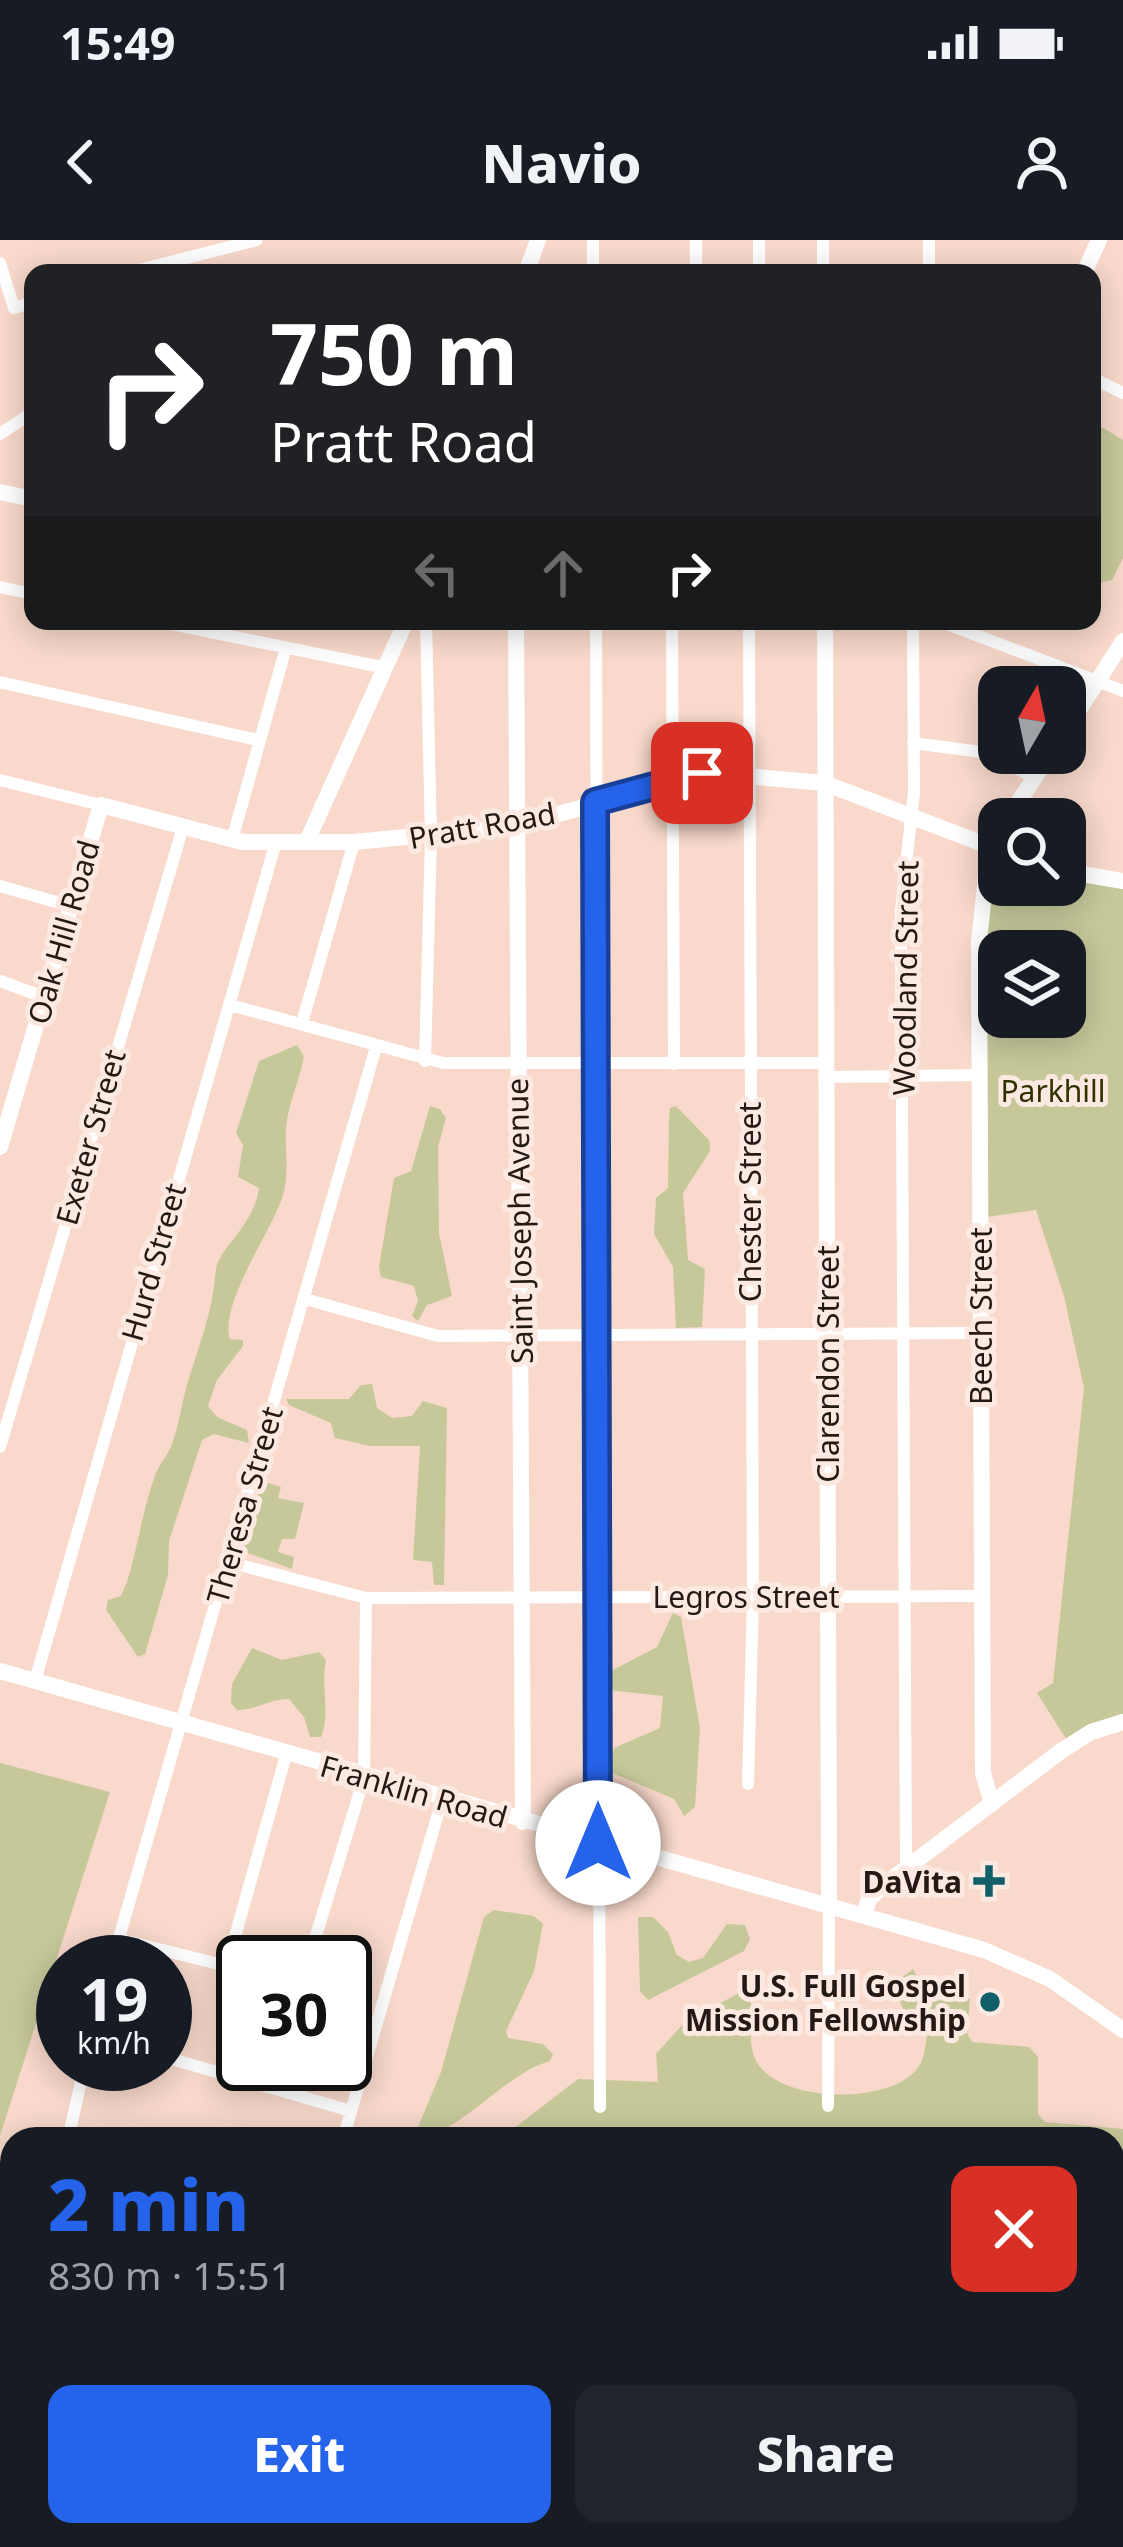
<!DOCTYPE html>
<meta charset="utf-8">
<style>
body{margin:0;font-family:"Noto Sans",sans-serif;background:#20242c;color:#f1f3f6;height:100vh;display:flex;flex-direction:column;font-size:45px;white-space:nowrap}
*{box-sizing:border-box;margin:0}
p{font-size:39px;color:#9ea1a6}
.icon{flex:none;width:66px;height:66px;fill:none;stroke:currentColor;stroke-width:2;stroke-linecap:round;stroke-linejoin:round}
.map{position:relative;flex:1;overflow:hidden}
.drawer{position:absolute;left:0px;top:1887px;width:1125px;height:420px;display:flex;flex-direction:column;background:#171b24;border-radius:36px 36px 0 0;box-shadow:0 6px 30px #0003}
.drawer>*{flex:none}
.banner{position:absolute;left:24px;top:24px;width:1077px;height:366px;border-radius:24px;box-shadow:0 6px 30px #0003;background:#202124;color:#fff;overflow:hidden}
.needle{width:78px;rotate:9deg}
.tools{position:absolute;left:978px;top:426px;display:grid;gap:24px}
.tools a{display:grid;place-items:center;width:108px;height:108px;border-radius:24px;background:#171b24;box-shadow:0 6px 30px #0003;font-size:60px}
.speed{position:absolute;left:36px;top:1695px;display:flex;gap:24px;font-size:60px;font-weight:700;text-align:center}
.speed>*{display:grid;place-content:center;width:156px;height:156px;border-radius:50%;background:#171b24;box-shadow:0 6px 30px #0003;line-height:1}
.speed small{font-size:30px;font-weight:400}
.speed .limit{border:6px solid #111;border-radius:18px;background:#fff;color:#111}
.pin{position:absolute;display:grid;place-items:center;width:102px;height:102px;color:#fff;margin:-51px;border-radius:24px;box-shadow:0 6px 18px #0006}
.me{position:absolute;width:132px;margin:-66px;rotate:0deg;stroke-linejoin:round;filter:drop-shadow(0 0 9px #0008)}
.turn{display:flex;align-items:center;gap:42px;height:252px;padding:0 48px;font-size:54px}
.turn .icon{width:156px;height:156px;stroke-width:2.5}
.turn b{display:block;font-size:84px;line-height:102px}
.lanes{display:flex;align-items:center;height:114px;padding:0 48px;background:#0003;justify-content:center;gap:60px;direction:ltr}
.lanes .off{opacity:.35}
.round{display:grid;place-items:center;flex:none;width:126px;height:126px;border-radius:24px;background:#20242c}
.headline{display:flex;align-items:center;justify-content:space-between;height:204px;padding:0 48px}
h1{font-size:72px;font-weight:800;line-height:90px;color:#2563eb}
.primary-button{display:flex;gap:24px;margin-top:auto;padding:24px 48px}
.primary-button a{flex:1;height:138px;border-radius:24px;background:#2563eb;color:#fff;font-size:48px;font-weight:800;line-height:138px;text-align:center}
.primary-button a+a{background:#20242c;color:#f1f3f6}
.status{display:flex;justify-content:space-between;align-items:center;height:84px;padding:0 60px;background:#171b24;direction:ltr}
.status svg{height:33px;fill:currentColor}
header{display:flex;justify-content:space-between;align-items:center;height:156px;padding:0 48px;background:#171b24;font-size:54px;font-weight:800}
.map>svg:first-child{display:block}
.green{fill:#c6c89a;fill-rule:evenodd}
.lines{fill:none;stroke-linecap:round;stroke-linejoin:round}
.street{stroke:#fff;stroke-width:12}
.secondary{stroke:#fff;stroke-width:16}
.route-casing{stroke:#184099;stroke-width:30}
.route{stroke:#2563eb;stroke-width:21}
.poi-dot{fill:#116069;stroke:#fce9e1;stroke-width:4.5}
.labels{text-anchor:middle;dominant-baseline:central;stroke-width:10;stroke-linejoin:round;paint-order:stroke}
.street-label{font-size:30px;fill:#241914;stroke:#fce9e1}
.park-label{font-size:30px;fill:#313100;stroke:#fce9e1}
.poi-label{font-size:30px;font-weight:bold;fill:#241914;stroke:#fce9e1;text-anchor:end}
</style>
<div class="status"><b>15:49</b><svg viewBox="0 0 49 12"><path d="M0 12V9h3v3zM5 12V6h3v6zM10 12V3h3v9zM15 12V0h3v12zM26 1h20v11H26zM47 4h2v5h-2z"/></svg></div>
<header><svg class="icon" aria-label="back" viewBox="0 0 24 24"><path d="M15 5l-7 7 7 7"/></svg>Navio<svg class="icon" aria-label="person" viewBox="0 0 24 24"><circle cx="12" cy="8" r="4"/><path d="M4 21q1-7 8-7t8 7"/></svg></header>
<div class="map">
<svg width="1123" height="2307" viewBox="0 0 1123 2307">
<rect width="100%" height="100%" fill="#f8d9cb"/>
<path class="green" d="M1092,181L1123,200V318L1112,340L1092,344Z
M999,610V645H1065V631L1123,641V1482L1070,1505L1037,1453L1053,1443L1084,1148L1064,1056L1036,970L980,978L983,658ZM999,711H1065V777H999Z
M297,805L304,816C300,840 288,864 286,888C285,913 290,937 281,961C269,994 219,1066 230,1099L243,1100V1106L217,1140L208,1166L217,1177L247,1190L249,1203L214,1194L202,1200L169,1301L168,1335L145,1414L138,1417L106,1370L108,1360L121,1356L127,1342C138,1307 143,1267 156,1233C159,1225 166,1217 170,1209C178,1190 181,1166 187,1145C200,1102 212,1075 216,1029C219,1008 254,986 259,948L238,937L243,905L236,893L259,821Z
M430,866L440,869L446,878L438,907L439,993L452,1056L427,1065L418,1081L412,1076L418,1061L414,1046L381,1037L379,1027L394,938L411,931Z
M676,866L709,900L710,911L683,953L688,1020L705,1029L702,1087L676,1088L673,1027L654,994L656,958L668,948L669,878L670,868Z
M372,1144L377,1168L392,1178L412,1176L423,1161L447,1168L444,1345H434L432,1322L413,1320L420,1206H370L335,1198L331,1183L289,1165L286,1159H349L361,1145Z
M262,1241L281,1247L278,1258L304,1263L295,1299H282L278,1312L294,1317L292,1329L242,1311Z
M673,1373L681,1377L700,1488L695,1567L684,1576L674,1559L610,1532L614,1508L660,1488L663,1456L608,1450L611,1431L657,1407Z
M252,1408L282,1420L319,1412L326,1420C320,1446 331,1473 321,1497H310L304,1477L289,1459C269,1459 257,1470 237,1470L231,1463L232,1444Z
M0,1523L110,1552L0,1896Z
M494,1670L534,1676L543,1684L534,1731L506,1791L508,1798L543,1804L553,1814L550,1821C503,1834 455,1899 413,1899L441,1832L484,1677Z
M638,1677H653L668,1692L677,1715L689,1722L703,1718L727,1684L745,1685L750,1699L744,1711L648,1760L640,1751Z
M913,1729L931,1761L970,1758L967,1793L972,1802L1029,1807L1038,1817V1874L1045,1882L1123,1889V2002L1113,2003V1899H492L517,1886L578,1839L658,1842L656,1814L684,1783L750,1747C753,1769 746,1801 756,1821C779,1863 887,1865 916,1830C925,1820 925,1807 927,1795C908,1778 898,1768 896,1742Z
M1123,2197V2307H1073L1078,2295H1113V2218Z"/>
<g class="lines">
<path class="street" d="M593,0V33
M759,0V33
M823,0V33
M0,23L14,68L33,62
M127,33L257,0
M696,33V0
M929,33V0
M1092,138L1123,153
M0,194L33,172
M0,347L33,354
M157,381L386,428
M596,381L600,1867
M672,381L674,824
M939,381L1123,451
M0,442L257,500
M913,503L989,513L1034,538
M0,540L101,565
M232,600L285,411
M0,646L70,666
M0,741L44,757
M230,765L443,823H827
M302,783L354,602
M425,821L431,597L426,381
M827,837L980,835
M305,1059L438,1096L979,1093
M0,1207L183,587
M228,1322L366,1358L981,1356
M35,1441L275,605
M748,1544L753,1358L749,381
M906,1627L901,671L914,552L913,381
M118,1699L243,1730
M112,1722L376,807
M308,1722L364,1538L366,1358
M227,1725L286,1515
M165,1817L351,1871
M828,1866L829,1667
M68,1899L85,1824
M343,1899L442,1560
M0,2195L12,2152
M1113,2196L1123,2174
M0,2216L12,2223
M146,2295L168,2307
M332,2295L375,2307
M630,2295L673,2307
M190,2307L197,2295
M501,2307L505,2295
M1062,2307L1068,2295"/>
<path class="secondary" d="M526,33L538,0
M1084,33L1099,0
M0,252L33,259
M516,381L523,1582
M825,381L829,1667
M1065,492L1123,401
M1007,579L1051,513
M307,601L406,381
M1065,631L1123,641
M0,907L101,565L242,602H354L509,587L712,533L824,543L999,610
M0,1431L984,1710L1050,1739L1123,1790
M992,1564L983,1533L979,702L987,625L999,590
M864,1675L869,1659L888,1642L1061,1511L1091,1492L1123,1482"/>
</g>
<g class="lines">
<defs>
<path id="route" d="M598,1603L595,562L702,533"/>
</defs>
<use href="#route" class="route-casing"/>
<use href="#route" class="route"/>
</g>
<g class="poi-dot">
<path d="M983 1623h12v12h12v12h-12v12h-12v-12h-12v-12h12z"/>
<circle cx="990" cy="1762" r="12"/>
</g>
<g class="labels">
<g class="street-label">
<text transform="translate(482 585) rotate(-10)">Pratt Road</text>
<text transform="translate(63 692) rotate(-74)">Oak Hill Road</text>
<text transform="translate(905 738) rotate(-89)">Woodland Street</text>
<text transform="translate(90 897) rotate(-74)">Exeter Street</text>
<text transform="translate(749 962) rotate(-90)">Chester Street</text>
<text transform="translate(519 981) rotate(-91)">Saint Joseph Avenue</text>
<text transform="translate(153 1022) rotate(-74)">Hurd Street</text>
<text transform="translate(980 1076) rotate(-90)">Beech Street</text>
<text transform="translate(827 1124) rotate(-90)">Clarendon Street</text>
<text transform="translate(244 1265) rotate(-74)">Theresa Street</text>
<text x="746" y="1356">Legros Street</text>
<text transform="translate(414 1551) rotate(16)">Franklin Road</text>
</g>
<g class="park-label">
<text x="1053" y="850">Parkhill</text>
</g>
<g class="poi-label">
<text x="962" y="1641">DaVita</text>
<text x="966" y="1745">U.S. Full Gospel<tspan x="966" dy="34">Mission Fellowship</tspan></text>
</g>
</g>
</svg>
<div class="tools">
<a><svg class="needle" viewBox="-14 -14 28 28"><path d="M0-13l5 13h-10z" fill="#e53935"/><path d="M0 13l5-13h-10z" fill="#9ea1a6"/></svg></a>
<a><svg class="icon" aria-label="search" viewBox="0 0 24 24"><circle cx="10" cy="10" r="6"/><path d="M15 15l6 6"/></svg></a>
<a><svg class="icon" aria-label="layers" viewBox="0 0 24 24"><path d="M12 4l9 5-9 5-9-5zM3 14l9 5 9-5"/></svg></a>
</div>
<div class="speed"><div>19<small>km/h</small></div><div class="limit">30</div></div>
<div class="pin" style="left:702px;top:533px;background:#d93025"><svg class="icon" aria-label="arrive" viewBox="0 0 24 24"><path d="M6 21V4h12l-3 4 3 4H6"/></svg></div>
<svg class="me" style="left:598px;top:1603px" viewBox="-20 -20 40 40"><circle r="19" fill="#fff"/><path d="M0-13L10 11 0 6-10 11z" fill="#2563eb"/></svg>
<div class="banner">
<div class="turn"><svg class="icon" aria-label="right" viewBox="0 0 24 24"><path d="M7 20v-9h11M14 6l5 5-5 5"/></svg><div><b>750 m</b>Pratt Road</div></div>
<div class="lanes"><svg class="icon off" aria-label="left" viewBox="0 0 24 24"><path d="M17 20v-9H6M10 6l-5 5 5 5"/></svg><svg class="icon off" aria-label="ahead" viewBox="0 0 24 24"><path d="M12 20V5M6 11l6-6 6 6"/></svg><svg class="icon" aria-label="right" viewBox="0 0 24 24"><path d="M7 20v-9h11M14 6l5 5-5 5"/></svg></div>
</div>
<section class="drawer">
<div class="headline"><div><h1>2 min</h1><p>830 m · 15:51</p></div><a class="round" style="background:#d93025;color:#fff"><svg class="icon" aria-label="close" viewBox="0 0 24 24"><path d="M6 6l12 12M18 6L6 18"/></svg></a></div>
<div class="primary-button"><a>Exit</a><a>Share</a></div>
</section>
</div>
